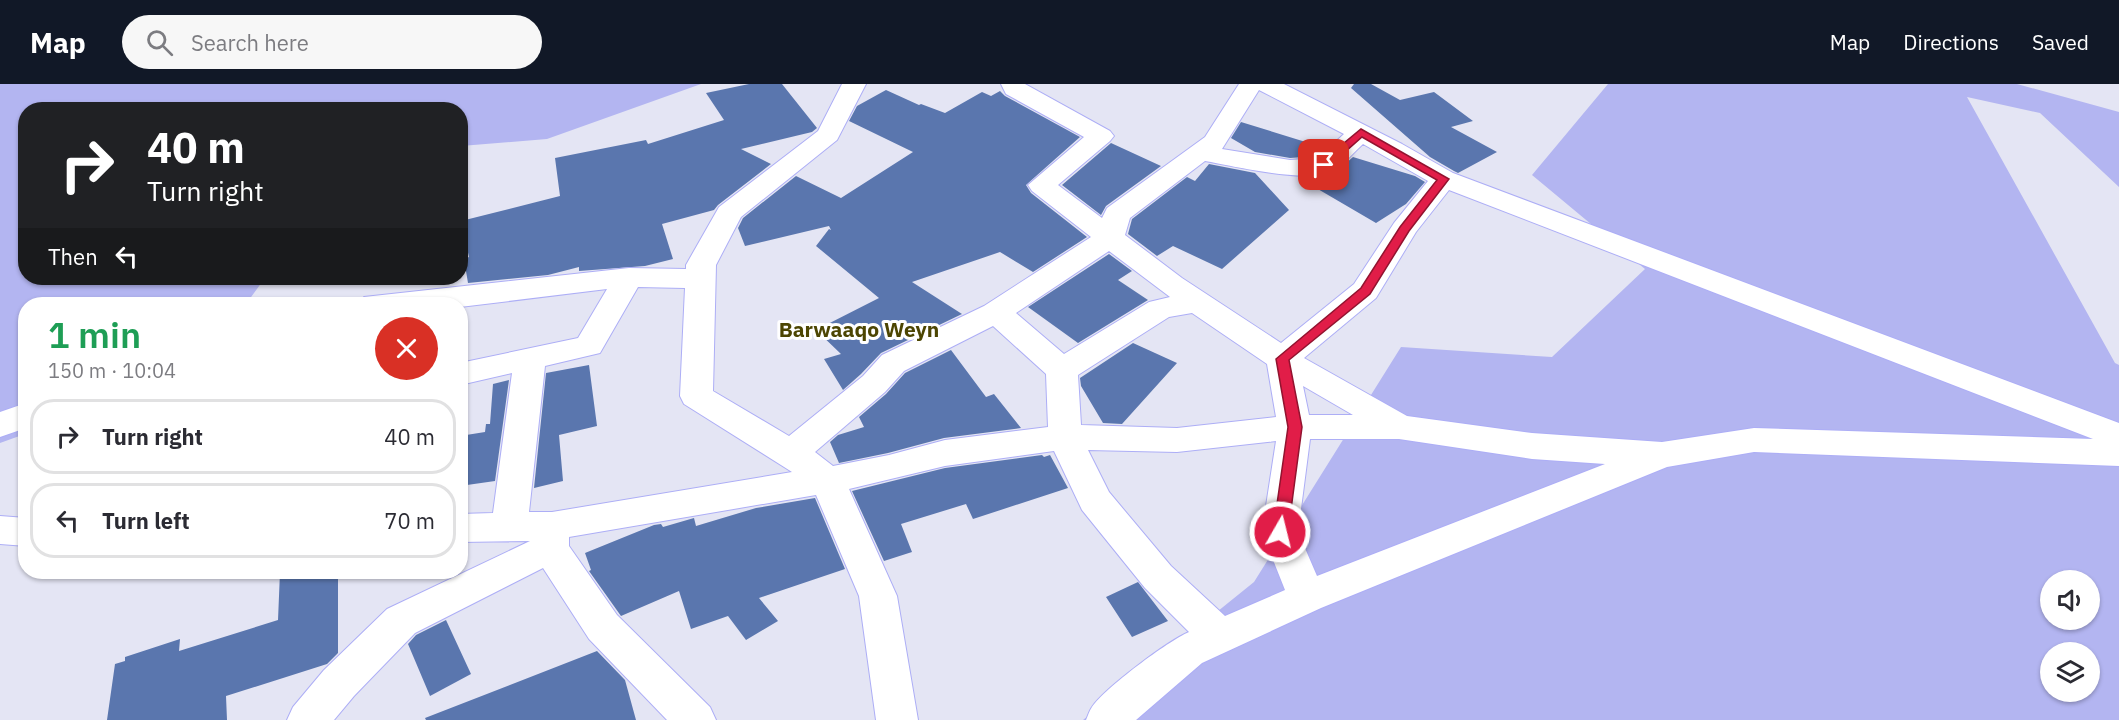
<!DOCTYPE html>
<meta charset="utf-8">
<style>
body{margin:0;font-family:"IBM Plex Sans",sans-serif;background:#f7f7f7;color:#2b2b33;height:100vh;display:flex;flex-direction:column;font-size:22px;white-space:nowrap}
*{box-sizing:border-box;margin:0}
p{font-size:20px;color:#7c7c81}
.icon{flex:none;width:33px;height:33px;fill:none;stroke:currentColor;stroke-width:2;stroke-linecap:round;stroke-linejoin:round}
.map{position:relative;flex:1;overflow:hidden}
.details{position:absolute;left:18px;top:213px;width:450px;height:282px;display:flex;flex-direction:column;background:#fff;border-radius:24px;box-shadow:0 2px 4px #0004}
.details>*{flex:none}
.hud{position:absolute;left:18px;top:18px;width:450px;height:183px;border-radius:24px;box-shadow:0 2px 4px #0004;background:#202124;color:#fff;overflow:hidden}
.tools{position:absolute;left:2040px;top:486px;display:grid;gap:12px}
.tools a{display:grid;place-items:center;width:60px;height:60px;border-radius:50%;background:#fff;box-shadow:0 2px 4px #0004;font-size:30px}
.pin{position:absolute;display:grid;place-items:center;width:51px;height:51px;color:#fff;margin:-26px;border-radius:12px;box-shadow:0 3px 9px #0006}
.me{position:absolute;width:66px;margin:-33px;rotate:8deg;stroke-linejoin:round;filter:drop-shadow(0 0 4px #0008)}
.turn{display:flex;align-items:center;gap:21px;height:126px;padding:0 30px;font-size:27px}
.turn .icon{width:78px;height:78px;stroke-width:2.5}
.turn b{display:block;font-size:42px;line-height:51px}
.then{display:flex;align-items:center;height:57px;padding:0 30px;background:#0003;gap:12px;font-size:22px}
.round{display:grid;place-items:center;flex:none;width:63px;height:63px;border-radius:32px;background:#f7f7f7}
.overview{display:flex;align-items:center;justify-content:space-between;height:102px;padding:0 30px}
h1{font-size:36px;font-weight:600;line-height:45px;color:#1e9e55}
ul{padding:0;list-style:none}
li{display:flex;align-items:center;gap:18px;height:75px;margin:0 12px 9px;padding:0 18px;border:3px solid #e1e1e2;border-radius:24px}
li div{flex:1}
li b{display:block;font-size:22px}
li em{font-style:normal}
header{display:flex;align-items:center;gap:36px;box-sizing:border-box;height:84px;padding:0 30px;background:#111827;color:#fff}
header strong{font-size:28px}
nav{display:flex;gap:33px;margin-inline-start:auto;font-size:21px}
.search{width:420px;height:54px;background:#f7f7f7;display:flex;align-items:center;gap:15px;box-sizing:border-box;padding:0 21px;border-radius:33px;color:#7c7c81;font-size:22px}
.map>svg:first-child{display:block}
.green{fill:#b3b5f1;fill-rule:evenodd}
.building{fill:#5a76ae}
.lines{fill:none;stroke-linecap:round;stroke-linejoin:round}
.minor-casing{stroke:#adaef6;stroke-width:2}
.minor{fill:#fff;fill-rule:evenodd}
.route{fill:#e11d48;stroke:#92132f;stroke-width:1.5}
.labels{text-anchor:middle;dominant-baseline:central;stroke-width:6;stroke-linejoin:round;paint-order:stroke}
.quarter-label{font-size:21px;font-weight:bold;fill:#4c4502;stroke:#fff}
</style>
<header>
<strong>Map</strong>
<div class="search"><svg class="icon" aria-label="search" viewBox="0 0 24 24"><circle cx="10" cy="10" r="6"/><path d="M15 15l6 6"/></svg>Search here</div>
<nav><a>Map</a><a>Directions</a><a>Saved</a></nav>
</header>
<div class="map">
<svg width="2119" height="636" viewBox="0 0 2119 636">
<rect width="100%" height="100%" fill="#e4e5f4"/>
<path class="green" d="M0,0H701L547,55L461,62L460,26H26V194H265L246,220H26L25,350L0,359Z
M1608,0H2017L2119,28V103L2040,29L1967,13L2115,279L2119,281V636H1083L1254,498L1401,263L1552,273L1645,185L1532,91ZM2050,496H2090V536H2050ZM2050,568H2090V608H2050Z"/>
<path class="building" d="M749,0H782L817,44L812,48L741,65L771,80L718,121L714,126L662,140L673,175L645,182L579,187V183L548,191L468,199L464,175L469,173L461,137L560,112L555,74L646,56L648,60L724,36L706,9Z
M1354,0H1371L1400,16L1434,8L1473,37L1451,43L1497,68L1458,89L1454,87L1430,73L1351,4Z
M886,6L919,21L921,20L945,29L982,8L991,12L1000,7L1005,12L1080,53L1026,101L1031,109L1087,153L1033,188L1000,168L912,198L962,230L881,269L861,290L843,306L824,275L841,270L816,246L879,214L816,162L829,145L831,146L829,142L745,162L738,144L743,134L796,92L841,114L913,68L849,37L857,22Z
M1241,38L1325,64L1317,72L1290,74L1255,68L1231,54Z
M1111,59L1161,82L1106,122L1101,131L1062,101Z
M1353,73L1415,92L1425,98L1406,120L1376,139L1299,94L1324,92L1336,88Z
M1209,80L1255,89L1289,126L1222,185L1173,162L1157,172L1128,150L1132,135L1187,93L1195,97Z
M1109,170L1132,187L1118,196L1148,216L1078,259L1028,223Z
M1133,259L1177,279L1122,340L1103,339L1081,302L1080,294Z
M951,266L986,313L994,310L1021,344L944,354L888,369L839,379L830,358L838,351L864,343L859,333L886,310L905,289Z
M589,281L597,342L559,351L563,397L534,404L546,289Z
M509,296L495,397L460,402V352L485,348L486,340H490L493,300Z
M1042,371L1044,373L1050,371L1068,404L973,435L966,420L901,440L912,468L884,477L852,407L945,384Z
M815,414L845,485L759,514L778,537L746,556L728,532L691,545L679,507L621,532L589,487L591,486L585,469L654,441L661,440L663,443L694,434L696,442L756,424Z
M280,488H338V569L327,580L226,612L227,636H107L115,580L125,577V573L180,555L179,567L278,536Z
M1138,498L1168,537L1132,553L1106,513Z
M446,536L471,590L430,612L408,560L416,551Z
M597,567L625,596L636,636H426L425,634Z"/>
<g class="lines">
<defs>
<path id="minor" d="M842,0H866L837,56L741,133L716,181L713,307L789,352L863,292L882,271L984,222L1091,153L1032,107L1028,101L1084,53L1006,10L1001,0H1025L1110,47L1114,52L1110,57L1058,101L1102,134L1107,124L1205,53L1239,0H1284L1402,60L1453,89L2119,339V382L1754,368L1667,383L1321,524L1202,579L1136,636H1086C1088,632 1089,627 1092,623C1105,604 1168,557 1189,548L1145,504L1082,426L1054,367L945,382L849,405L897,512L918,636H876L859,512L816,411L569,453V462L617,531L710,623L716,636H667L589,555L543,484L415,549L354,612L334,636H287L293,623L324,586L387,525L530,457L460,458V430L493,429L512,289L460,301V279L578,254L607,205L460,223V220H360L364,213L629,184L686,185V181L719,123L818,47ZM1259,6L1344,50L1318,74L1290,76L1222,65ZM1363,60L1428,97L1394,139L1354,200L1281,259L1182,194L1125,151L1130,134L1205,77C1234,82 1311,101 1335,86C1345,79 1354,68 1363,60ZM1449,106L2093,355L1754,344L1662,358L1532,349L1407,332L1304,274L1376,214L1416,148ZM1109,167L1170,213L1149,218L1064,270L1016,229ZM638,203L685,204L680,312L684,320L792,388L552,428H529L545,282L600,269ZM1192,229L1267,280L1276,333L1177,344L1081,341L1078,291L1169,233ZM993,242L1046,290L1048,343L945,356L889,371L833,382L815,368L885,308L904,287ZM1303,302L1353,331H1309ZM1310,355H1399L1532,375L1605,380L1317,492L1298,448ZM1276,357L1262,448L1285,506L1225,532L1171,482L1109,408L1088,366L1177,368Z
M26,319V344L0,353V328Z
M0,432L26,434V462L0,460Z"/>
</defs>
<use href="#minor" class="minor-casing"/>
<use href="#minor" class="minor"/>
</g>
<path class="route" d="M1361,45L1449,95L1409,147L1370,210L1289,276L1302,343L1288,448L1285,452H1275L1273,448L1288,343L1276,275L1361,204L1400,143L1437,96L1362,53L1328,83H1321V78Z"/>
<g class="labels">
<g class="quarter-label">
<text x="859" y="245">Barwaaqo Weyn</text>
</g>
</g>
</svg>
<div class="tools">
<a><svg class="icon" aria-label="sound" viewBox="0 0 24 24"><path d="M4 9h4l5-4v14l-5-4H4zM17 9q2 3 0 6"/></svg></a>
<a><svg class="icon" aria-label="layers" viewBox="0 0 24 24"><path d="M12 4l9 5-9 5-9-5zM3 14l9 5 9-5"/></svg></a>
</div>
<div class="pin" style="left:1324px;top:81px;background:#d93025"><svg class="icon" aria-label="arrive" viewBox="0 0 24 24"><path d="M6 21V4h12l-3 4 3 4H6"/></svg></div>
<svg class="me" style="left:1280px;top:448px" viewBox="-20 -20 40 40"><circle r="17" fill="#e11d48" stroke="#fff" stroke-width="3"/><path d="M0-11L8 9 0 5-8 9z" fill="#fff"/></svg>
<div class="hud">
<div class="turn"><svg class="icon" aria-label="right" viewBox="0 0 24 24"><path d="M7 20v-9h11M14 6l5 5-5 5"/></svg><div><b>40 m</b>Turn right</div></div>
<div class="then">Then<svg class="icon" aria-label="left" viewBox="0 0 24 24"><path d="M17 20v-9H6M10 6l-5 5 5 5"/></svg></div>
</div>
<section class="details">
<div class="overview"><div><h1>1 min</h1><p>150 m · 10:04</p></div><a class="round" style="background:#d93025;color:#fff"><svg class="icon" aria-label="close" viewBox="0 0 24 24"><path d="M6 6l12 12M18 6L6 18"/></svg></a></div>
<ul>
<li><svg class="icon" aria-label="right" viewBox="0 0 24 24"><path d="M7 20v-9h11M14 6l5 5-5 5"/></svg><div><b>Turn right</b></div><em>40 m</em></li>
<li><svg class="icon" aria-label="left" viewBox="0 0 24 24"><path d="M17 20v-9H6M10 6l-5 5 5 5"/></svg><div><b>Turn left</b></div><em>70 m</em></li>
</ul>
</section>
</div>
